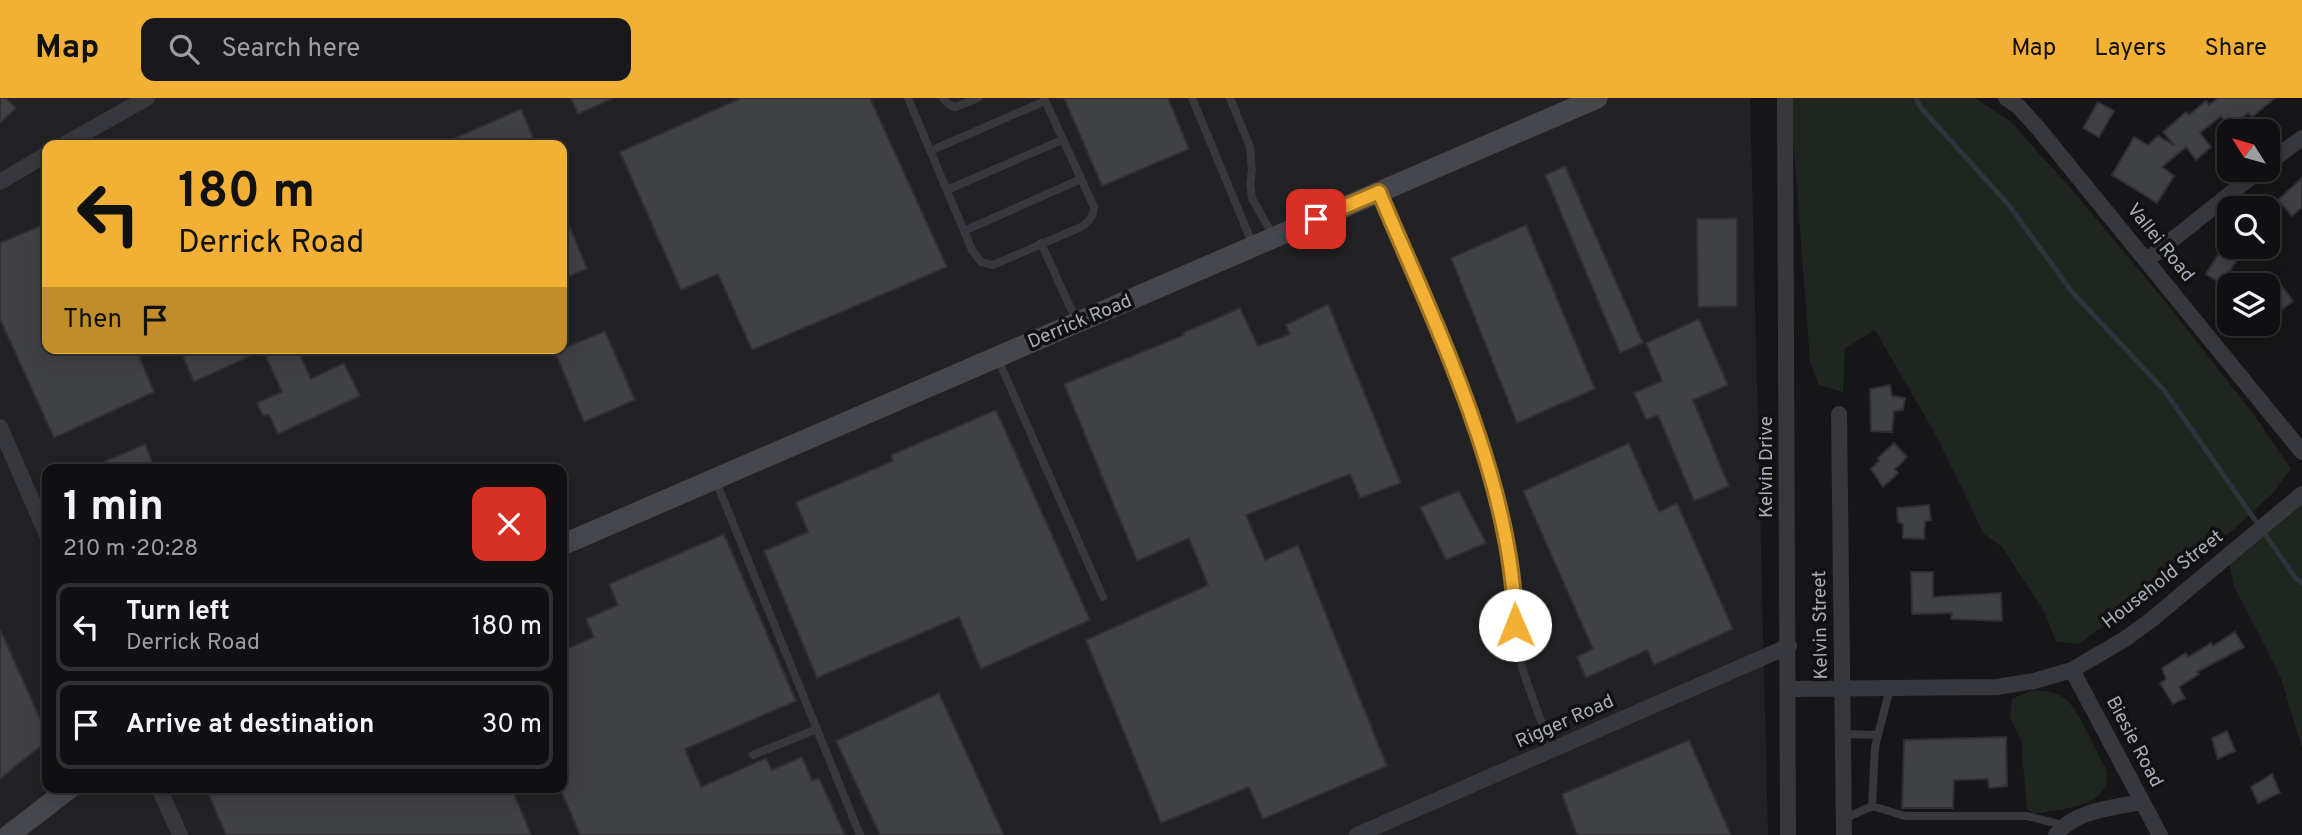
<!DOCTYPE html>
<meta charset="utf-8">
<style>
body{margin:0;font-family:Overpass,sans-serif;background:#19191b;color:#f1f3f6;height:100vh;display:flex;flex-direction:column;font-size:26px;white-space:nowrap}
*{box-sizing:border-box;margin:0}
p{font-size:23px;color:#9c9d9f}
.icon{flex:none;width:38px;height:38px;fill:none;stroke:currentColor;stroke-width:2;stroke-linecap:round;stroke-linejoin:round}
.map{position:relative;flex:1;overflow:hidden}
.panel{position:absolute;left:42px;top:366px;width:525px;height:329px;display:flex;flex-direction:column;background:#101012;border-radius:14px;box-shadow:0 4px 18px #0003,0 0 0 2px #303032}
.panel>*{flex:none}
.top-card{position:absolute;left:42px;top:42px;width:525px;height:214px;border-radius:14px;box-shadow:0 4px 18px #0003,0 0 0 2px #303032;background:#f2b134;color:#111;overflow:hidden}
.needle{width:46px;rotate:307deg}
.controls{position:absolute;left:2217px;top:21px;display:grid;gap:14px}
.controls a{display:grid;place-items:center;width:63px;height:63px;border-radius:14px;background:#101012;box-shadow:0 4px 18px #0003,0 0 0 2px #303032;font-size:35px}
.pin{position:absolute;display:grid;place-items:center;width:60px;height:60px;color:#fff;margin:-30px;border-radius:14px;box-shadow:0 4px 10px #0006}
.me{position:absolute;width:77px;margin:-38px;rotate:359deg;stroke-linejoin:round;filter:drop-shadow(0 0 5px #0008)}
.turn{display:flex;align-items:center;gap:24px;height:147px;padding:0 21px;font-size:32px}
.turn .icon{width:91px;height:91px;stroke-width:2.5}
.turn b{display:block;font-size:49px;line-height:60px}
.then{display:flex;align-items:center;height:66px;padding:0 21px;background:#0003;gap:14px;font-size:26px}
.round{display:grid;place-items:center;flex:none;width:74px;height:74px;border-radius:14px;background:#19191b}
.head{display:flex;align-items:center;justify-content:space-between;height:119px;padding:0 21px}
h1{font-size:42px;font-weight:700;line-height:52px}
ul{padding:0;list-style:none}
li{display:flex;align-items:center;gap:21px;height:88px;margin:0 14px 10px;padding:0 7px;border:4px solid #303032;border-radius:14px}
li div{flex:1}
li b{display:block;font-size:26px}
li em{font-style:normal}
header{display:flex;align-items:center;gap:42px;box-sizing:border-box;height:98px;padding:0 35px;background:#f2b134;color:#111}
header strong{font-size:33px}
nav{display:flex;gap:38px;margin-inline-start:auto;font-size:24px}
.search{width:490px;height:63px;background:#19191b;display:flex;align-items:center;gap:18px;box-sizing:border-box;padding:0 24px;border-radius:14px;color:#9c9d9f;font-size:26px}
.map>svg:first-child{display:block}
.built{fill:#222225;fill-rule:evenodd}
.green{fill:#1e261f}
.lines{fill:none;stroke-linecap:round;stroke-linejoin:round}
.stream{stroke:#2c353c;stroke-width:5}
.building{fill:#404145;stroke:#303034;stroke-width:2}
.lane{stroke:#37383d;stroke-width:8}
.street{stroke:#37383d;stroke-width:16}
.secondary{stroke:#45474d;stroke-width:21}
.route-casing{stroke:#9d7322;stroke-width:18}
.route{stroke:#f2b134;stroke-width:12}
.labels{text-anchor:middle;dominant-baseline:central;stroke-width:7;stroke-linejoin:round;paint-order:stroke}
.street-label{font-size:19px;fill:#a8adb8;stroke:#111113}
</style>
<header>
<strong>Map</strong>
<div class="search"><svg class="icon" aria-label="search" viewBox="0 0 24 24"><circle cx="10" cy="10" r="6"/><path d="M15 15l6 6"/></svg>Search here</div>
<nav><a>Map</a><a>Layers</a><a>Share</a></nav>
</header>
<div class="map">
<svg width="2302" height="737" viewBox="0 0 2302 737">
<rect width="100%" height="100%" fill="#161618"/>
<path class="built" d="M0,0H1750L1768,737H0ZM47,47H562V250H47ZM47,371H562V690H47Z"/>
<path class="green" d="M1790,0H1975L2009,22L2067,86L2154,190L2252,314L2291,371L2272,396L2233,432L2079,546L2056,544L2045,515L2002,449L1984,436L1937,339L1875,232L1845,250L1843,294L1819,287L1810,263Z
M2302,405V650L2281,580L2233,486L2229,460Z
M2032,592C2042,593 2055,593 2064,600C2078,609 2098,657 2107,673C2112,710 2060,711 2034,716L2027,711L2021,642L2010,620L2012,601Z"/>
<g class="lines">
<path class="stream" d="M1916,0L1921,10L2008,106L2072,194L2164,292L2295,479L2302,485"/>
</g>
<path class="building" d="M0,0H6L16,10L0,25Z
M571,0H614L578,16Z
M741,0H870L947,169L752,252L718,176L681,192L620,54Z
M1064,0H1168L1189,51L1102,88Z
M2218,0H2275L2252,19L2248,15L2230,30L2221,18L2200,35L2211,49L2196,62L2186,49L2162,69L2174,78L2157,105L2112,77L2134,39L2148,47L2158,38L2175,48L2163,34L2186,14L2189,17L2206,3L2209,7Z
M2098,4L2114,13L2099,39L2083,30Z
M521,11L536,47H439Z
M1565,68L1643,245L1620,255L1545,77Z
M2302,80V109L2292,118L2278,102Z
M562,110L587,171L562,181Z
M1737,120V208L1698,209L1697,121Z
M47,125V250H136L154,294L54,340L0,221V145Z
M1526,127L1595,291L1517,325L1451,160Z
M2223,149H2245L2222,186L2206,176Z
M2277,182L2293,203L2268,222V189Z
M1328,206L1401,385L1360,400L1350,376L1246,417L1265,462L1298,447L1387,668L1263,721L1249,689L1161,725L1086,542L1208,487L1189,440L1137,463L1064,286L1184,237L1183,235L1240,210L1258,248L1290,236L1286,227Z
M1699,221L1728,287L1693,302L1729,388L1694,403L1658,317L1646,322L1634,295L1662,283L1646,245Z
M605,233L635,302L584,324L555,254Z
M179,250H297L311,281L344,265L360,298L278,336L269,317L263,318L257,305L282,294L263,252L194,284Z
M1890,287L1892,298L1905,300L1903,312L1894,313L1892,334L1871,333L1870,291Z
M996,312L1090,522L981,571L959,519L817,580L764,453L808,434L796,404L893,363L891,357Z
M1629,345L1659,414L1677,405L1733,531L1654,567L1647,552L1586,580L1577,559L1593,551L1523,393Z
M1894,345L1907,359L1895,371L1898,375L1883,389L1871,371L1879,363L1878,360Z
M145,346L155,371H88Z
M1459,393L1486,445L1446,462L1420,409Z
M1929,407L1931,422L1925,423L1924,441L1903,440V426L1898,424L1897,410Z
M724,436L796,603L685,651L701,689L766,660L772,672L802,659L812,683L819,680L845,737H580L562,695V553L594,539L586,521L618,507L609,486Z
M1911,474H1933V499L2001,495L2002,523L1951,521L1952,515L1912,516Z
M0,531L47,636V643L0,681Z
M2235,534L2244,549L2197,574L2199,576L2179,589L2185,600L2173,606L2160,585L2166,581L2162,570L2186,555L2188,559L2211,545L2213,548Z
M939,595L1004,737H880L836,643Z
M2227,633L2235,653L2218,661L2212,640Z
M2006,639L2007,688L1989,690L1988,681L1954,682L1953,710H1902L1904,642Z
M1689,642L1731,737H1577L1562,696Z
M2272,676L2280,695L2258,705L2251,689Z
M206,690H512L531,737H226Z"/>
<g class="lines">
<path class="lane" d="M908,0L972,152L981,164L993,167L1081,129C1088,124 1094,119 1094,109L1044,0
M943,0L948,6L955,9L978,0
M1192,0L1253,147
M1230,0L1250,49L1252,72L1250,86L1252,100L1273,138
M930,53L1045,3
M947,92L1062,42
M1379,94L1474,327L1502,423L1512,466L1518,554L1524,576L1552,653
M964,133L1081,81
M1041,145L1076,222
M997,259L1103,499
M715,381L860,737
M1843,636L1877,637
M753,657L817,631
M1872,708L1875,649L1890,590
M1844,721L1872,708L1905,718H2027L2063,727"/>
<path class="street" d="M1785,0L1788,737
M2006,0L2018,8L2038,30L2302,354
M63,47L147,0
M2268,65L2302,40
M0,84L47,56
M2147,162L2260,72
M1839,316L1844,737
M0,329L47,437
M2072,572L2160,737
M1788,591L1997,589L2034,583L2072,572L2125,541L2151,522L2302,396
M159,690L180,737
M1357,737L1789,548
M2056,737C2074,712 2113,710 2142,704"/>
<path class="secondary" d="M562,447L1597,0
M9,737L70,690"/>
</g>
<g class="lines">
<defs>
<path id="route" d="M1316,121L1379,94C1434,224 1514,385 1515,527"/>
</defs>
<use href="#route" class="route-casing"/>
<use href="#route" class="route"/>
</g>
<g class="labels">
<g class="street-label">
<text transform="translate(2160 145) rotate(51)">Vallei Road</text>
<text transform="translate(1080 224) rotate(-23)">Derrick Road</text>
<text transform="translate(1767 369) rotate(-90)">Kelvin Drive</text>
<text transform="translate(2163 482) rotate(-38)">Household Street</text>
<text transform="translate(1821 527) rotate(-91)">Kelvin Street</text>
<text transform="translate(1565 624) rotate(-24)">Rigger Road</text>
<text transform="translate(2134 644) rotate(62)">Biesie Road</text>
</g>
</g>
</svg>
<div class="controls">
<a><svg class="needle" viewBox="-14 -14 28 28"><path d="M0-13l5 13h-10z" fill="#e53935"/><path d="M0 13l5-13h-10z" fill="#9c9d9f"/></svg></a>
<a><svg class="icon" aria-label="search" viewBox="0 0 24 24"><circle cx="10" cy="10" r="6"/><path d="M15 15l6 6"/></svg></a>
<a><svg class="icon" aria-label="layers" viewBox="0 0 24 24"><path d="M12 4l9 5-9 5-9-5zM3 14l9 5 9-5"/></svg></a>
</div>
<div class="pin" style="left:1316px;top:121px;background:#d93025"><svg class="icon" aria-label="arrive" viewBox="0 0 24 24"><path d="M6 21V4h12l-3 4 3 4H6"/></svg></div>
<svg class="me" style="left:1515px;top:527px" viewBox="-20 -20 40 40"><circle r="19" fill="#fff"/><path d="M0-13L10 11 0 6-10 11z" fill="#f2b134"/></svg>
<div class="top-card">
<div class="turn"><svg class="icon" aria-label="left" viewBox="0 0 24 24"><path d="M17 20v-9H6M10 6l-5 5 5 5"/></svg><div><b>180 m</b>Derrick Road</div></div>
<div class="then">Then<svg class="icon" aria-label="arrive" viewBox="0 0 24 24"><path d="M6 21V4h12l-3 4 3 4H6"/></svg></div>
</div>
<section class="panel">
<div class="head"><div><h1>1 min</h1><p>210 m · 20:28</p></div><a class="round" style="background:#d93025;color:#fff"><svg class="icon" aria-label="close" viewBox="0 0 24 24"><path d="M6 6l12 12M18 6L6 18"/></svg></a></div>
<ul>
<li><svg class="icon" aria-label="left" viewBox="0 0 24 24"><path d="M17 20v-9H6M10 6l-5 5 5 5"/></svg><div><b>Turn left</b><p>Derrick Road</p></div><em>180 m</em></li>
<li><svg class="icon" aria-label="arrive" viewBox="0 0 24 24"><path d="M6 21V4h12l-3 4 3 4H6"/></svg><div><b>Arrive at destination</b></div><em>30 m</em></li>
</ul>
</section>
</div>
